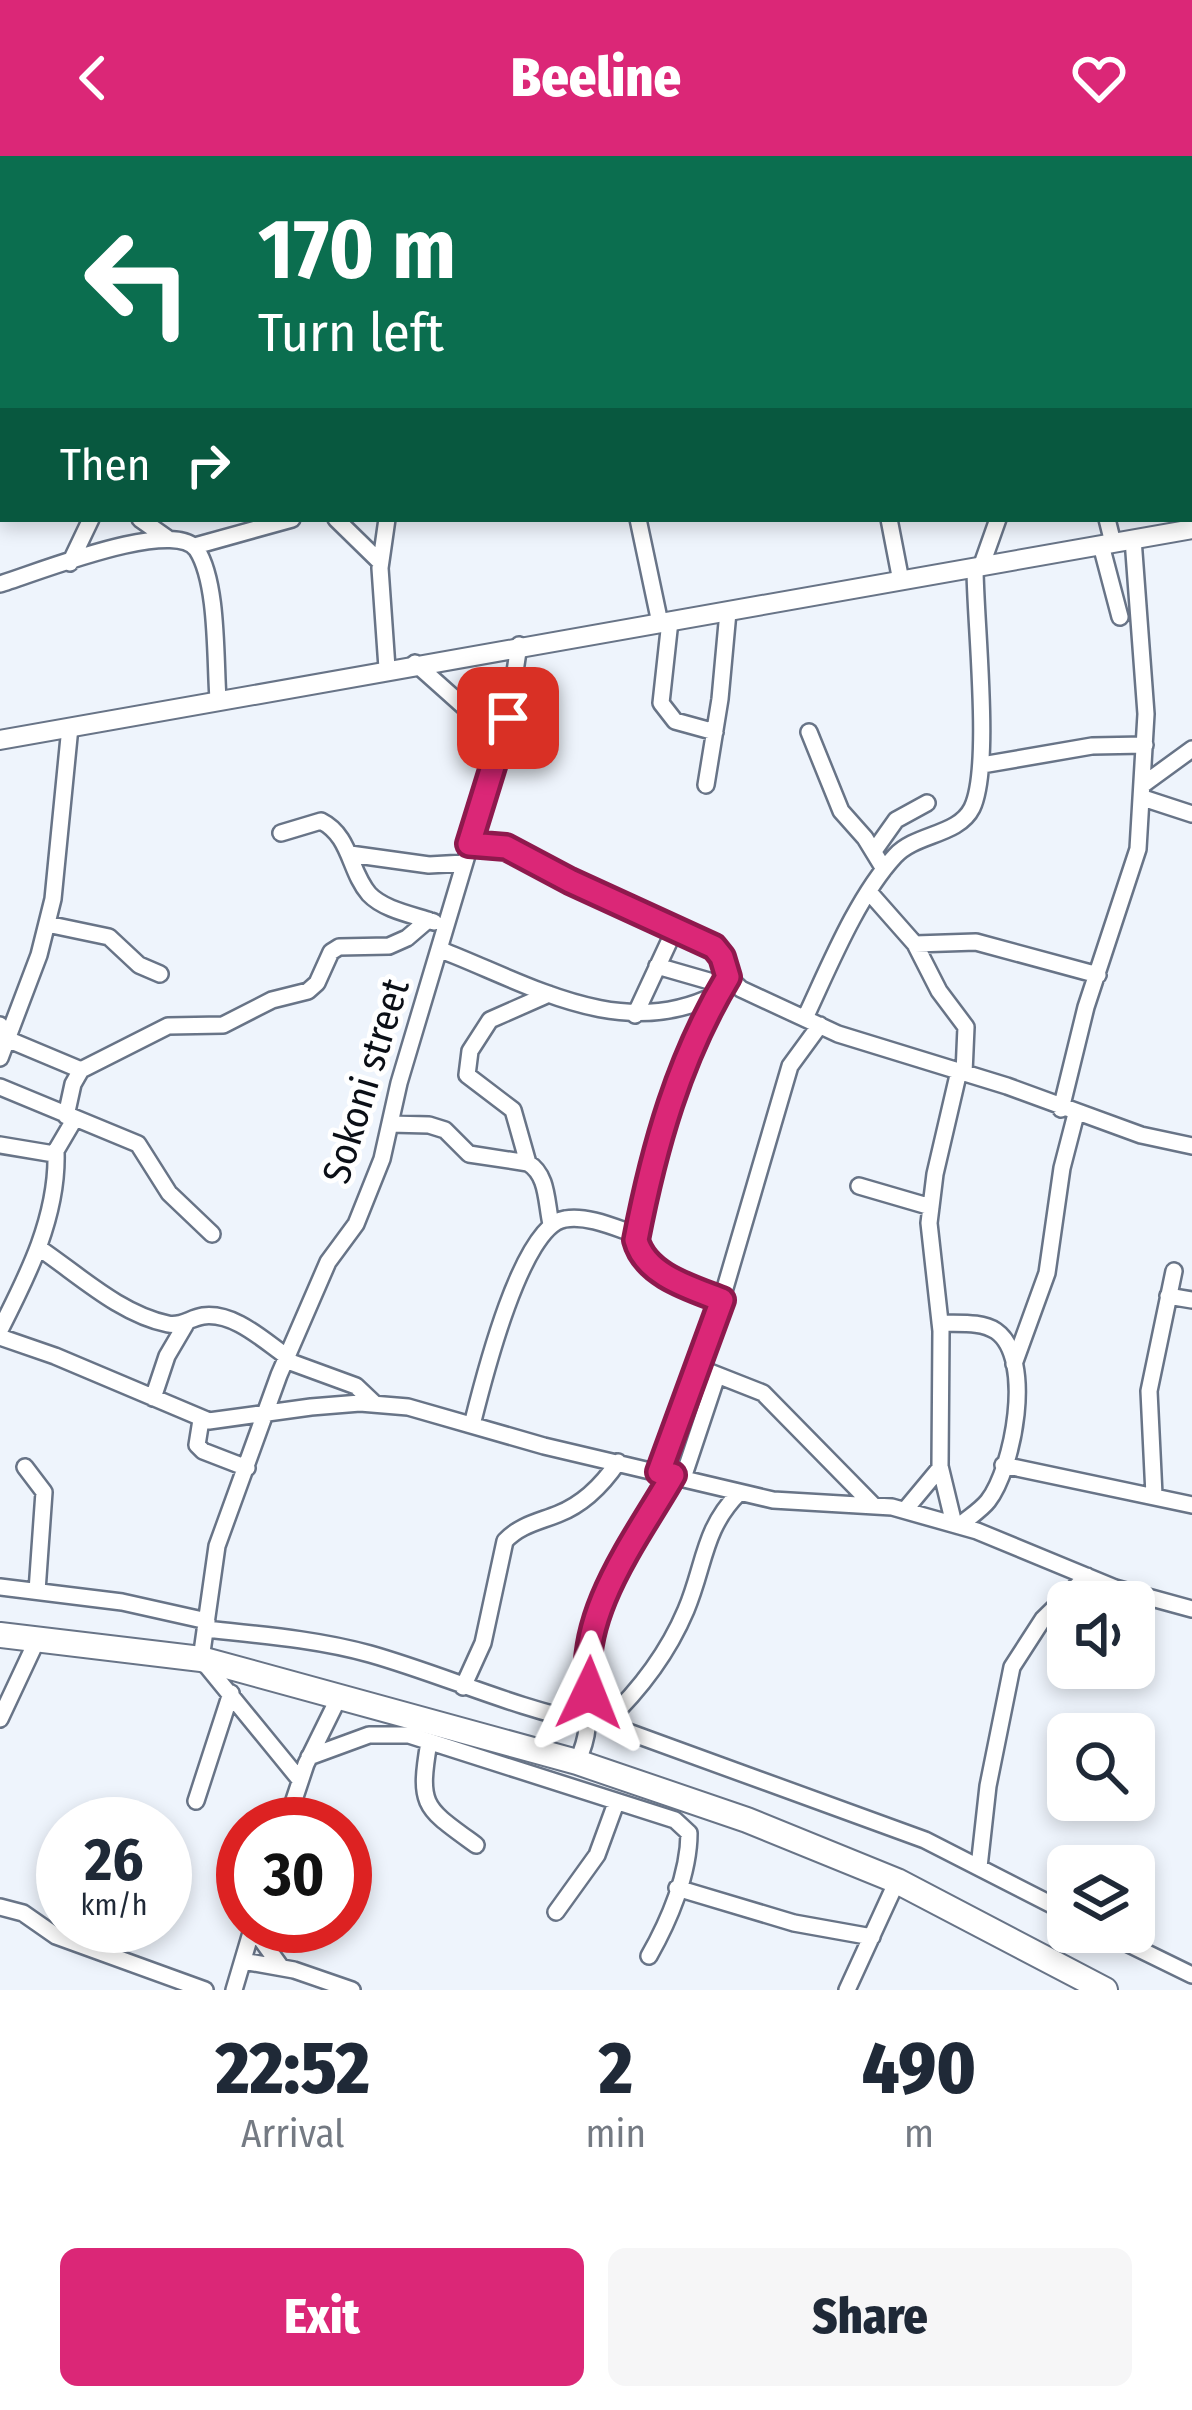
<!DOCTYPE html>
<style>
body{margin:0;font-family:"Fira Sans Condensed",sans-serif;background:#f6f6f7;color:#1f2937;height:100vh;display:flex;flex-direction:column;font-size:45px;white-space:nowrap}
*{box-sizing:border-box;margin:0}
p{font-size:39px;color:#747a83}
.icon{flex:none;width:66px;height:66px;fill:none;stroke:currentColor;stroke-width:2;stroke-linecap:round;stroke-linejoin:round}
.map{position:relative;height:1834px;overflow:hidden}
.panel{display:flex;flex-direction:column;background:#fff;flex:1}
.panel>*{flex:none}
.guide{position:absolute;left:0px;top:0px;width:1194px;height:366px;box-shadow:0 6px 18px #0003;background:#0b6e4f;color:#fff;overflow:hidden}
.controls{position:absolute;left:1047px;top:1425px;display:grid;gap:24px}
.controls a{display:grid;place-items:center;width:108px;height:108px;border-radius:18px;background:#fff;box-shadow:0 6px 18px #0003;font-size:60px}
.speed{position:absolute;left:36px;top:1641px;display:flex;gap:24px;font-size:60px;font-weight:700;text-align:center}
.speed>*{display:grid;place-content:center;width:156px;height:156px;border-radius:50%;background:#fff;box-shadow:0 6px 18px #0003;line-height:1}
.speed small{font-size:30px;font-weight:400}
.speed .limit{border:18px solid #d22;background:#fff;color:#111}
.pin{position:absolute;display:grid;place-items:center;width:102px;height:102px;color:#fff;margin:-51px;border-radius:24px;box-shadow:0 6px 18px #0006}
.me{position:absolute;width:132px;margin:-66px;rotate:2deg;stroke-linejoin:round;filter:drop-shadow(0 0 9px #0008)}
.turn{display:flex;align-items:center;gap:42px;height:252px;padding:0 60px;font-size:54px}
.turn .icon{width:156px;height:156px;stroke-width:2.5}
.turn b{display:block;font-size:84px;line-height:102px}
.then{display:flex;align-items:center;height:114px;padding:0 60px;background:#0003;gap:24px;font-size:45px}
.eta{display:flex;justify-content:space-evenly;align-items:center;height:204px;text-align:center}
.eta b{font-size:72px;font-weight:800;line-height:84px}
.button{display:flex;gap:24px;margin-top:auto;padding:24px 60px}
.button a{flex:1;height:138px;border-radius:18px;background:#db2777;color:#fff;font-size:48px;font-weight:800;line-height:138px;text-align:center}
.button a+a{background:#f6f6f7;color:#1f2937}
header{display:flex;justify-content:space-between;align-items:center;height:156px;padding:0 60px;background:#db2777;color:#fff;font-size:54px;font-weight:800}
.map>svg:first-child{display:block}
.lines{fill:none;stroke-linecap:round;stroke-linejoin:round}
.minor-casing{stroke:#687487;stroke-width:20}
.tertiary-casing{stroke:#687487;stroke-width:22}
.trunk-casing{stroke:#687487;stroke-width:28}
.minor{stroke:#fff;stroke-width:15}
.tertiary{stroke:#fff;stroke-width:18}
.trunk{stroke:#fff;stroke-width:24}
.route-casing{stroke:#8e194d;stroke-width:30}
.route{stroke:#db2777;stroke-width:21}
.labels{text-anchor:middle;dominant-baseline:central;stroke-width:10;stroke-linejoin:round;paint-order:stroke}
.street-label{font-size:39px;fill:#0b0f16;stroke:#fff}
</style>
<header><svg class="icon" aria-label="back" viewBox="0 0 24 24"><path d="M15 5l-7 7 7 7"/></svg>Beeline<svg class="icon" aria-label="heart" viewBox="0 0 24 24"><path d="M12 20l-8-8c-3-5 5-10 8-4 3-6 11-1 8 4z"/></svg></header>
<div class="map">
<svg width="1192" height="1834" viewBox="0 0 1192 1834">
<rect width="100%" height="100%" fill="#eef4fc"/>
<g class="lines">
<defs>
<path id="minor" d="M220,0L221,3
M460,0V3
M726,0L727,3
M955,0L956,3
M1045,0L1046,3
M300,3L301,0
M742,3L746,0
M1062,3L1065,0
M0,231L3,232
M140,363L167,382
M336,363L380,406
M387,363L380,412L387,512
M638,363L660,467
M889,363L901,425
M1107,363L1113,387
M1101,389L1120,461
M195,390L292,363
M70,407L91,363
M981,411L998,363
M0,428C34,418 175,360 197,394C218,427 215,502 218,543
M670,465L661,547L675,565L715,576
M415,507L471,557L498,590
M809,576L841,655L865,682L884,713
M982,609L1092,590L1145,589
M1144,628L1192,593
M706,629L720,543L728,456
M1143,642L1192,658
M281,677L321,665C351,680 349,715 369,738C384,754 414,759 434,766
M468,688L506,691L570,725L714,791L722,801L725,818L741,833L838,878L1007,930L1141,979L1192,990
M874,695L896,664L927,647
M350,698L429,709L464,707
M870,737L915,788L939,835L966,871L964,917
M47,768L109,781L139,809L160,818
M915,788L976,786L1098,819
M441,794C529,828 621,886 715,839
M657,810L723,829
M635,859L675,773
M805,862C829,811 857,741 895,700C916,677 958,680 972,652C992,611 975,465 975,412
M0,869L7,883L81,914
M0,902L39,799L53,743L70,571
M0,931L138,988L169,1037L212,1078
M1061,953L1086,851L1138,693L1146,558L1133,383
M66,960L73,928L81,914L168,870L223,869L272,844L308,835L317,827L331,796L339,791L389,790L407,782L428,764
M390,968L429,969L445,974L469,998L528,1007C548,1019 546,1046 551,1068
M0,989L54,998L74,964
M528,1007L513,954L467,919L470,895L490,864L549,838
M859,1030L931,1051
M39,1092C79,1119 120,1158 168,1168C181,1171 190,1162 203,1160C234,1156 263,1184 286,1200
M1168,1140L1192,1144
M722,1144C691,1132 645,1119 636,1084C656,992 677,901 728,821
M940,1167C958,1168 981,1165 996,1175C1035,1202 1013,1313 988,1345C981,1354 968,1362 959,1370
M0,1174C28,1119 58,1060 56,996
M0,1181L55,1200L209,1265L311,1251L360,1247L408,1251L544,1290L773,1344L892,1351L977,1375L1115,1432L1192,1453
M285,1204L356,1230L375,1248
M1014,1208L1047,1117L1062,1012L1076,958
M697,1211L763,1237L874,1350
M153,1242L167,1200L187,1166
M201,1264L197,1289L203,1295L247,1312
M472,1269C482,1229 521,1069 565,1063C588,1059 616,1072 637,1079
M1003,1309L1192,1349
M25,1311L44,1336L37,1435
M659,1316L718,1156L790,910L820,869
M683,1322L717,1220
M1154,1339L1149,1235L1174,1115
M905,1354L940,1312
M954,1368L940,1310L941,1175L929,1067L935,1018L959,915
M0,1431L122,1446L207,1465
M205,1473C261,1479 316,1483 370,1498C444,1519 514,1552 590,1567
M463,1531L483,1487L505,1385C520,1369 538,1366 558,1358C584,1348 603,1328 618,1306
M590,1562L925,1684L1068,1757
M0,1563L37,1484
M605,1567C640,1534 667,1499 686,1454C705,1409 703,1373 739,1337
M429,1586C418,1651 424,1651 476,1689
M309,1601L369,1579H409L675,1664L689,1677C689,1718 669,1765 649,1800
M577,1606C597,1564 582,1545 585,1505C590,1446 643,1371 672,1319
M300,1624L201,1503L217,1390L279,1219L328,1106L356,1068L382,1003L399,927L508,562L519,489
M196,1645L231,1537
M286,1668L306,1608L340,1539
M979,1711L988,1630L1012,1511L1043,1463L1087,1420
M677,1732L794,1767L872,1781
M0,1751L23,1757L56,1780L205,1834
M556,1756L597,1699L616,1647
M253,1772L281,1811
M1104,1776L1192,1819
M243,1805L294,1814L352,1834
M234,1834L253,1770
M847,1834L897,1725"/>
<path id="tertiary" d="M0,584C397,510 795,444 1192,373"/>
<path id="trunk" d="M0,1479L201,1503L577,1606L747,1664L897,1725L1105,1834"/>
</defs>
<use href="#minor" class="minor-casing"/>
<use href="#tertiary" class="tertiary-casing"/>
<use href="#trunk" class="trunk-casing"/>
<use href="#minor" class="minor"/>
<use href="#tertiary" class="tertiary"/>
<use href="#trunk" class="trunk"/>
</g>
<g class="lines">
<defs>
<path id="route" d="M508,562L469,688L506,691L570,725L714,791L722,801L728,821C679,902 654,991 636,1084C645,1119 691,1132 722,1144L659,1316L673,1319C635,1385 577,1458 589,1537"/>
</defs>
<use href="#route" class="route-casing"/>
<use href="#route" class="route"/>
</g>
<g class="labels">
<g class="street-label">
<text transform="translate(366 925) rotate(-73)">Sokoni street</text>
</g>
</g>
</svg>
<div class="controls">
<a><svg class="icon" aria-label="sound" viewBox="0 0 24 24"><path d="M4 9h4l5-4v14l-5-4H4zM17 9q2 3 0 6"/></svg></a>
<a><svg class="icon" aria-label="search" viewBox="0 0 24 24"><circle cx="10" cy="10" r="6"/><path d="M15 15l6 6"/></svg></a>
<a><svg class="icon" aria-label="layers" viewBox="0 0 24 24"><path d="M12 4l9 5-9 5-9-5zM3 14l9 5 9-5"/></svg></a>
</div>
<div class="speed"><div>26<small>km/h</small></div><div class="limit">30</div></div>
<div class="pin" style="left:508px;top:562px;background:#d93025"><svg class="icon" aria-label="arrive" viewBox="0 0 24 24"><path d="M6 21V4h12l-3 4 3 4H6"/></svg></div>
<svg class="me" style="left:589px;top:1537px" viewBox="-20 -20 40 40"><path d="M0-17L14 15 0 8-14 15z" fill="#db2777" stroke="#fff" stroke-width="4"/></svg>
<div class="guide">
<div class="turn"><svg class="icon" aria-label="left" viewBox="0 0 24 24"><path d="M17 20v-9H6M10 6l-5 5 5 5"/></svg><div><b>170 m</b>Turn left</div></div>
<div class="then">Then<svg class="icon" aria-label="right" viewBox="0 0 24 24"><path d="M7 20v-9h11M14 6l5 5-5 5"/></svg></div>
</div>
</div>
<section class="panel">
<div class="eta">
<div><b>22:52</b><p>Arrival</p></div>
<div><b>2</b><p>min</p></div>
<div><b>490</b><p>m</p></div>
</div>
<div class="button"><a>Exit</a><a>Share</a></div>
</section>
